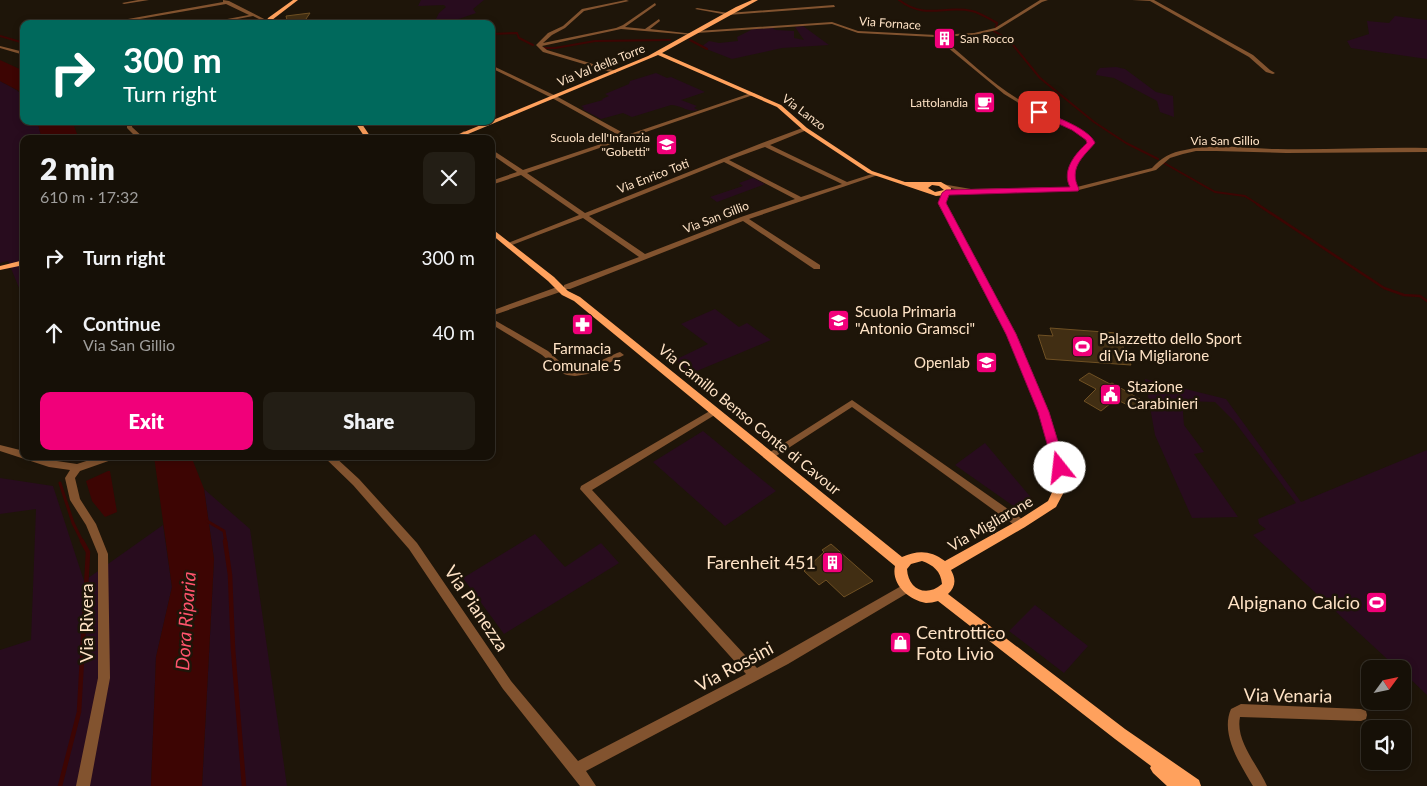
<!DOCTYPE html>
<meta charset="utf-8">
<style>
body{margin:0;font-family:Lato,sans-serif;background:#231e15;color:#f1f3f6;height:100vh;display:flex;flex-direction:column;font-size:19px;white-space:nowrap}
*{box-sizing:border-box;margin:0}
p{font-size:16px;color:#9e9d9b}
.icon{flex:none;width:28px;height:28px;fill:none;stroke:currentColor;stroke-width:2;stroke-linecap:round;stroke-linejoin:round}
.map{position:relative;flex:1;overflow:hidden}
.details{position:absolute;left:20px;top:135px;width:475px;height:325px;display:flex;flex-direction:column;background:#161007;border-radius:10px;box-shadow:0 2px 8px #0003,0 0 0 1px #353028}
.details>*{flex:none}
.top-card{position:absolute;left:20px;top:20px;width:475px;height:105px;border-radius:10px;box-shadow:0 2px 8px #0003,0 0 0 1px #353028;background:#00695c;color:#fff;overflow:hidden}
.needle{width:32px;rotate:57deg}
.buttons{position:absolute;left:1361px;top:660px;display:grid;gap:10px}
.buttons a{display:grid;place-items:center;width:50px;height:50px;border-radius:10px;background:#161007;box-shadow:0 2px 8px #0003,0 0 0 1px #353028;font-size:25px}
.pin{position:absolute;display:grid;place-items:center;width:42px;height:42px;color:#fff;margin:-21px;border-radius:10px;box-shadow:0 2px 8px #0006}
.me{position:absolute;width:55px;margin:-28px;rotate:344deg;stroke-linejoin:round;filter:drop-shadow(0 0 4px #0008)}
.turn{display:flex;align-items:center;gap:18px;height:105px;padding:0 20px;font-size:22px}
.turn .icon{width:65px;height:65px;stroke-width:2.5}
.turn b{display:block;font-size:35px;line-height:42px}
.round{display:grid;place-items:center;flex:none;width:52px;height:52px;border-radius:10px;background:#231e15}
.head{display:flex;align-items:center;justify-content:space-between;height:85px;padding:0 20px}
h1{font-size:30px;font-weight:800;line-height:38px}
.cta{display:flex;gap:10px;margin-top:auto;padding:10px 20px}
.cta a{flex:1;height:58px;border-radius:10px;background:#f1007a;color:#fff;font-size:20px;font-weight:800;line-height:58px;text-align:center}
.cta a+a{background:#231e15;color:#f1f3f6}
ul{padding:0;list-style:none}
li{display:flex;align-items:center;gap:15px;height:75px;padding:0 20px}
li div{flex:1}
li b{display:block;font-size:19px}
li em{font-style:normal}
.map>svg:first-child{display:block}
.green{fill:#280c1e}
.water{fill:#3d0503}
.lines{fill:none;stroke-linecap:round;stroke-linejoin:round}
.stream-far3{stroke:#3d0503;stroke-width:2}
.stream-far2{stroke:#3d0503;stroke-width:2.5}
.stream-far1{stroke:#3d0503;stroke-width:3}
.stream{stroke:#3d0503;stroke-width:4.5}
.building{fill:#412e13;stroke:#6f5023}
.street{fill:#82532f;fill-rule:evenodd}
.secondary{fill:#ffa15d;fill-rule:evenodd}
.route{fill:#f1007a;stroke:#9d004f}
.labels{text-anchor:middle;dominant-baseline:central;stroke-width:5;stroke-linejoin:round;paint-order:stroke}
.far-street-label{font-size:12px;fill:#ffe3c6;stroke:#1e1509}
.far-poi-label{font-size:12px;fill:#ffe3c6;stroke:#1e1509;text-anchor:end}
.poi-label{font-size:15px;fill:#ffe3c6;stroke:#1e1509;text-anchor:start}
.street-label{font-size:15px;fill:#ffe3c6;stroke:#1e1509}
.near-poi-label{font-size:18px;fill:#ffe3c6;stroke:#1e1509;text-anchor:end}
.near-street-label{font-size:18px;fill:#ffe3c6;stroke:#1e1509}
.near-water-label{font-size:19px;font-style:italic;fill:#ff546d;stroke:#1e1509}
</style>
<div class="map">
<svg width="1427" height="786" viewBox="0 0 1427 786">
<rect width="100%" height="100%" fill="#1e1509"/>
<path class="green" d="M421,0H484L473,9L476,13L450,22L402,24L436,19L439,13L446,7L444,5L418,6Z
M1395,16L1427,20V59L1351,48L1347,41L1369,34L1367,21L1389,23Z
M803,26L829,45L782,48L732,59L701,47L709,41L719,43L738,41L737,37L753,29L773,28L776,30L794,31V38L804,40L795,27Z
M1116,67L1125,69L1156,92L1173,96L1174,117L1160,112L1157,101L1114,78L1096,75L1097,71L1100,68Z
M656,73L667,78L671,77L705,92L681,100L697,106L694,108L698,110C688,113 681,105 671,105L632,117L623,113L601,119L582,109L584,108L581,106L603,100L602,99L609,96L605,94L629,84L630,81Z
M0,81C26,95 24,92 24,121H37L42,139H24V300L8,261L0,263Z
M753,178L765,184L717,202L710,197L743,186L739,183Z
M715,309L739,327L747,323L771,340L692,373L675,360L708,344L681,324Z
M1145,379L1226,399L1301,502L1427,450V695L1403,672L1402,669H1398L1253,535L1266,529L1259,524L1258,519L1296,503L1234,421L1215,402L1182,401L1184,425L1204,452L1194,454L1238,517L1192,518L1155,435Z
M703,431L776,491L725,526L653,462Z
M985,443L1033,500L1019,510L955,465Z
M0,478L53,486L84,581L163,525L172,587L156,657L151,786H0V650L31,640L36,509L0,514Z
M204,489L250,529L287,786H202L214,559Z
M535,534L565,567L601,543L619,563L504,634L463,578Z
M1035,605L1088,646L1064,673L1009,631Z"/>
<path class="water" d="M0,60L24,71V96L21,92L0,81Z
M37,121H72L79,139H42Z
M154,456H191L204,489L214,559L202,786H151L156,657L172,587Z
M108,471H110L117,512L105,517L92,501L86,481Z"/>
<g class="lines">
<path class="stream-far3" d="M899,0C925,20 944,5 972,11C981,13 989,19 997,23L996,27
M994,31L1009,40L1040,78L1094,122L1126,143L1158,159
M491,34L517,33L519,38L533,45
M0,36L24,43
M690,40L707,49
M542,48H555L595,41L670,40
M1164,163L1215,192L1245,196L1259,205"/>
<path class="stream-far2" d="M1257,204L1384,288L1404,295L1420,296L1427,301
M23,211L24,266"/>
<path class="stream-far1" d="M60,483L73,523L83,543
M207,521L224,531L226,543"/>
<path class="stream" d="M225,541L230,575L233,649L244,786
M60,786L79,712L88,552L82,541"/>
</g>
<path class="building" d="M310,13L304,22L288,24L286,16Z
M1050,328L1117,333L1131,365L1046,359L1038,335L1053,336Z
M1089,373L1110,384L1112,383L1143,401L1133,408L1116,399L1101,411L1084,401L1096,389L1079,380Z
M831,544L873,581L844,597L826,580L819,585L804,571L824,552L822,550Z"/>
<g class="lines">
<path class="street" d="M138,0H149L124,4L122,3Z
M223,0L229,1L270,22L267,23L253,16L211,24H200L249,15L226,4L111,24H100L223,2Z
M626,0L629,1L584,11L565,28L552,35L543,43L616,28L623,25L655,3L656,5L625,27L645,29L659,19L660,21L650,29L694,34L692,35L621,29L542,46L547,50L616,71V73H614L543,52L536,45L548,33L563,26L582,9Z
M1040,0H1048L1042,2L997,30L974,35L940,37C971,61 999,92 1035,108C1056,118 1081,123 1094,143C1083,156 1070,168 1077,187L1152,168C1161,158 1171,152 1185,150C1215,143 1247,149 1277,149C1327,150 1377,147 1427,148V152L1286,153L1216,151H1196L1183,154L1170,158L1156,170L1075,191L971,193L946,195L944,194V192L959,190L942,186V184L971,189L1071,187C1064,169 1076,155 1088,143L1080,134L1072,129L1030,110L1004,94L935,37L858,33L832,24L697,33L695,32L697,31L832,22L858,31L936,35L974,33L995,28Z
M1132,0H1154L1253,55L1270,70L1275,73L1273,74L1266,72L1249,57L1150,1Z
M834,5L835,7L728,15L695,9L697,8L728,13Z
M0,46L24,52V55L0,48Z
M491,65L556,96L627,135L751,93L756,94L527,173L585,213L762,143L805,127L808,129L807,130L770,145L847,182L875,173L878,175L749,219L820,265V269H814L743,221L570,289H564V285L639,257L583,218L512,245H508V243L579,215L521,175L491,185V181L517,172L491,154V149L523,170L622,137L552,98L491,68ZM765,147L842,184L801,197L729,160ZM724,162L795,199L741,217L645,254L589,216Z
M127,121H133L132,127L145,139H138L127,128Z
M464,131L476,139H469L461,133Z
M367,134L369,135V137L353,139Z
M557,287H563L564,289L563,291L491,316V311Z
M491,318L548,351L569,370L583,369L617,353L620,352L624,355L588,374L575,376L567,375L564,374L542,355L491,324Z
M852,400L1025,521L1026,524L1025,527L1021,528L1017,527L852,407L773,458H767L765,456L767,454Z
M715,408L718,409L719,411L718,413L592,490L757,668L903,585L907,583L911,585L913,588L911,591L788,664L586,771L596,786H580L503,689L409,549L353,485L323,456H334L359,479L417,543L511,681L578,761L746,674L580,489L581,486Z
M0,445L24,451V456H40L50,460L77,464L102,456H119L117,458L80,471L75,478L80,499L96,524L108,554L110,678L90,786H76L98,678V554L86,525L70,500L65,478L70,470L49,467L0,451Z
M1241,704L1361,709L1366,711L1367,715L1366,719L1361,721L1240,717C1235,741 1258,765 1267,786H1253C1240,764 1220,734 1231,709Z"/>
<path class="secondary" d="M293,0H298L272,20L270,24H265L268,18Z
M752,0H758L662,53L781,105L807,128L872,171L905,182H941L951,188V192L945,195L936,196L868,173L803,130L777,107L658,55L456,139H447L648,56L736,7ZM932,185L939,186L944,190L935,192L928,188Z
M354,121H360L372,139H366Z
M939,201L946,203L1016,334L1049,412L1066,468V488L1056,507L1025,527L951,570C956,579 956,587 948,594L1125,729L1199,780L1201,786H1167L1153,773L1150,768L1151,766L1115,739L938,601C934,602 930,603 926,603C908,600 891,584 895,566L574,301L562,295L548,281L491,234V228L554,277L568,291L580,297L902,557C918,550 930,550 945,561L1017,521L1048,501L1054,488V468L1039,412L1006,334L938,203ZM922,561C933,565 941,571 942,584C926,598 908,589 907,569L911,564Z
M24,260V265L0,270V266Z"/>
</g>
<path class="route" d="M1037,111H1042C1055,117 1090,129 1095,143C1083,157 1068,168 1079,189L1078,191L949,195L946,203L1016,334L1049,412L1066,468L1064,471H1056L1054,468L1038,412L1006,334L938,203L942,193L946,190L1070,187C1061,170 1076,153 1087,143L1086,140L1072,130L1037,114Z"/>
<defs>
<symbol id="building-square" viewBox="-11 -11 22 22"><rect x="-9" y="-9" width="18" height="18" rx="4" fill="#f1007a" stroke="#1e1509"/><path d="M-4-6H4V6H1V3H-1V6H-4ZM-2.5-4.3h1.7v1.8h-1.7ZM.8-4.3h1.7v1.8H.8ZM-2.5-1h1.7V.8h-1.7ZM.8-1h1.7V.8H.8Z" fill="#fff"/></symbol>
<symbol id="cafe-square" viewBox="-11 -11 22 22"><rect x="-9" y="-9" width="18" height="18" rx="4" fill="#f1007a" stroke="#1e1509"/><path d="M-5.5-4.5H6V0H3Q3 3.5 0 3.5H-2.5Q-5.5 3.5-5.5 0ZM3-3.2v2h1.7v-2ZM-6 4.5H4V6H-6Z" fill="#fff"/></symbol>
<symbol id="school-square" viewBox="-11 -11 22 22"><rect x="-9" y="-9" width="18" height="18" rx="4" fill="#f1007a" stroke="#1e1509"/><path d="M0-5L7-2L0 1L-7-2ZM-4 1L0 2.5L4 1V4Q0 6-4 4Z" fill="#fff"/></symbol>
<symbol id="pharmacy-square" viewBox="-11 -11 22 22"><rect x="-9" y="-9" width="18" height="18" rx="4" fill="#f1007a" stroke="#1e1509"/><path d="M-2-6h4v4h4v4h-4v4h-4v-4h-4v-4h4Z" fill="#fff"/></symbol>
<symbol id="stadium-square" viewBox="-11 -11 22 22"><rect x="-9" y="-9" width="18" height="18" rx="4" fill="#f1007a" stroke="#1e1509"/><path d="M0-5a6.5 5 0 1 0 0 10a6.5 5 0 1 0 0-10ZM-3.5-1.8h7v3.6h-7Z" fill="#fff"/></symbol>
<symbol id="civic-square" viewBox="-11 -11 22 22"><rect x="-9" y="-9" width="18" height="18" rx="4" fill="#f1007a" stroke="#1e1509"/><path d="M-.6-6.5H3V-4.5H.6V-3L4-1V1h2V6H-6V1h2V-1L-.6-3ZM-1.2 2.5V6h2.4V2.5Z" fill="#fff"/></symbol>
<symbol id="shop-square" viewBox="-11 -11 22 22"><rect x="-9" y="-9" width="18" height="18" rx="4" fill="#f1007a" stroke="#1e1509"/><path d="M-5-2.5h2.3a2.7 3.5 0 0 1 5.4 0H5L5.5 6h-11ZM-1.5-2.5h3a1.5 2.3 0 0 0-3 0Z" fill="#fff"/></symbol>
</defs>
<g fill-rule="evenodd">
<use href="#building-square" x="932" y="26" width="25" height="25"/>
<use href="#cafe-square" x="972" y="90" width="25" height="25"/>
<use href="#school-square" x="654" y="132" width="25" height="25"/>
<use href="#school-square" x="826" y="308" width="25" height="25"/>
<use href="#pharmacy-square" x="570" y="312" width="25" height="25"/>
<use href="#stadium-square" x="1070" y="334" width="25" height="25"/>
<use href="#school-square" x="974" y="350" width="25" height="25"/>
<use href="#civic-square" x="1098" y="382" width="25" height="25"/>
<use href="#building-square" x="820" y="550" width="25" height="25"/>
<use href="#stadium-square" x="1364" y="590" width="25" height="25"/>
<use href="#shop-square" x="888" y="630" width="25" height="25"/>
</g>
<g class="labels">
<g class="far-street-label">
<text transform="translate(890 23) rotate(4)">Via Fornace</text>
<text transform="translate(601 65) rotate(-22)">Via Val della Torre</text>
<text transform="translate(804 112) rotate(37)">Via Lanzo</text>
<text x="1225" y="140">Via San Gillio</text>
<text transform="translate(653 176) rotate(-21)">Via Enrico Toti</text>
<text transform="translate(716 217) rotate(-21)">Via San Gillio</text>
</g>
<g class="far-poi-label">
<text x="960" y="38" text-anchor="start">San Rocco</text>
<text x="968" y="102">Lattolandia</text>
<text x="650" y="137">Scuola dell'Infanzia<tspan x="650" dy="14">"Gobetti"</tspan></text>
</g>
<g class="poi-label">
<text x="855" y="311">Scuola Primaria<tspan x="855" dy="17">"Antonio Gramsci"</tspan></text>
<text x="1099" y="338">Palazzetto dello Sport<tspan x="1099" dy="17">di Via Migliarone</tspan></text>
<text x="582" y="348" text-anchor="middle">Farmacia<tspan x="582" dy="17">Comunale 5</tspan></text>
<text x="970" y="362" text-anchor="end">Openlab</text>
<text x="1127" y="386">Stazione<tspan x="1127" dy="17">Carabinieri</tspan></text>
</g>
<g class="street-label">
<text transform="translate(750 419) rotate(39)">Via Camillo Benso Conte di Cavour</text>
<text transform="translate(990 523) rotate(-30)">Via Migliarone</text>
</g>
<g class="near-poi-label">
<text x="816" y="562">Farenheit 451</text>
<text x="1360" y="602">Alpignano Calcio</text>
<text x="916" y="632" text-anchor="start">Centrottico<tspan x="916" dy="21">Foto Livio</tspan></text>
</g>
<g class="near-street-label">
<text transform="translate(477 608) rotate(56)">Via Pianezza</text>
<text transform="translate(86 623) rotate(-90)">Via Rivera</text>
<text transform="translate(734 666) rotate(-28)">Via Rossini</text>
<text transform="translate(1288 695) rotate(1)">Via Venaria</text>
</g>
<g class="near-water-label">
<text transform="translate(185 621) rotate(-86)">Dora Riparia</text>
</g>
</g>
</svg>
<div class="buttons">
<a><svg class="needle" viewBox="-14 -14 28 28"><path d="M0-13l5 13h-10z" fill="#e53935"/><path d="M0 13l5-13h-10z" fill="#9e9d9b"/></svg></a>
<a><svg class="icon" aria-label="sound" viewBox="0 0 24 24"><path d="M4 9h4l5-4v14l-5-4H4zM17 9q2 3 0 6"/></svg></a>
</div>
<div class="pin" style="left:1039px;top:112px;background:#d93025"><svg class="icon" aria-label="arrive" viewBox="0 0 24 24"><path d="M6 21V4h12l-3 4 3 4H6"/></svg></div>
<svg class="me" style="left:1060px;top:468px" viewBox="-20 -20 40 40"><circle r="19" fill="#fff"/><path d="M0-13L10 11 0 6-10 11z" fill="#f1007a"/></svg>
<div class="top-card">
<div class="turn"><svg class="icon" aria-label="right" viewBox="0 0 24 24"><path d="M7 20v-9h11M14 6l5 5-5 5"/></svg><div><b>300 m</b>Turn right</div></div>
</div>
<section class="details">
<div class="head"><div><h1>2 min</h1><p>610 m · 17:32</p></div><a class="round"><svg class="icon" aria-label="close" viewBox="0 0 24 24"><path d="M6 6l12 12M18 6L6 18"/></svg></a></div>
<ul>
<li><svg class="icon" aria-label="right" viewBox="0 0 24 24"><path d="M7 20v-9h11M14 6l5 5-5 5"/></svg><div><b>Turn right</b></div><em>300 m</em></li>
<li><svg class="icon" aria-label="ahead" viewBox="0 0 24 24"><path d="M12 20V5M6 11l6-6 6 6"/></svg><div><b>Continue</b><p>Via San Gillio</p></div><em>40 m</em></li>
</ul>
<div class="cta"><a>Exit</a><a>Share</a></div>
</section>
</div>
